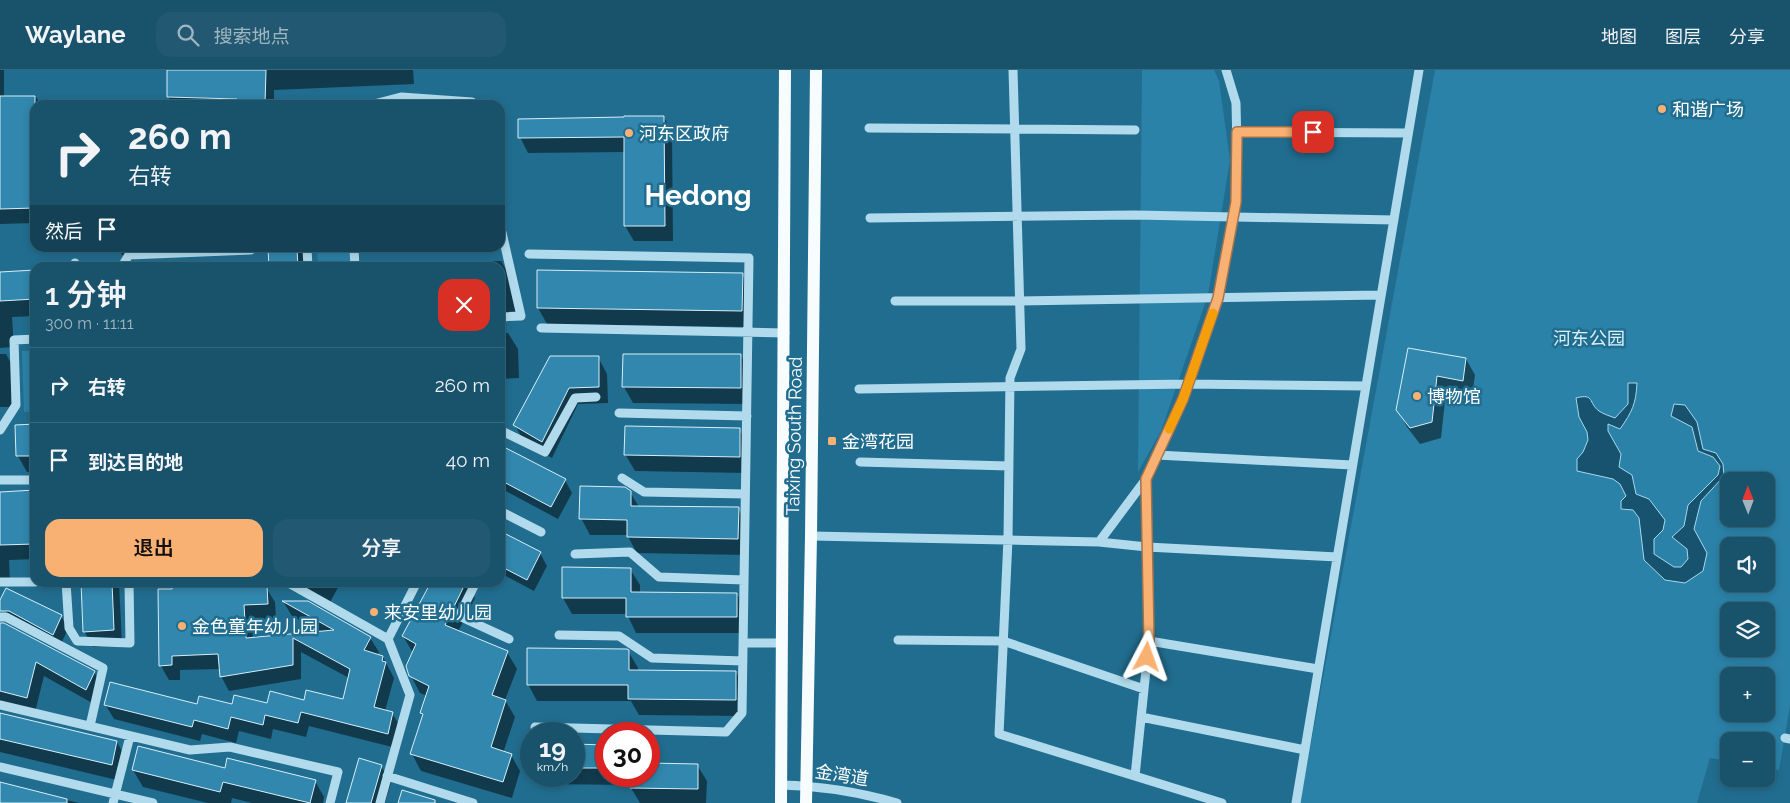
<!DOCTYPE html>
<html lang="zh">
<meta charset="utf-8">
<style>
body{margin:0;font-family:Raleway,"Noto Sans SC",sans-serif;background:#225871;color:#f1f3f6;height:100vh;display:flex;flex-direction:column;font-size:19px;white-space:nowrap}
*{box-sizing:border-box;margin:0}
p{font-size:16px;color:#9fb6c1}
.icon{flex:none;width:28px;height:28px;fill:none;stroke:currentColor;stroke-width:2;stroke-linecap:round;stroke-linejoin:round}
.map{position:relative;flex:1;overflow:hidden}
.side{position:absolute;left:30px;top:192px;width:475px;height:325px;display:flex;flex-direction:column;background:#19526b;border-radius:15px;box-shadow:0 2px 8px #0003,0 0 0 1px #37697e}
.side>*{flex:none}
.banner{position:absolute;left:30px;top:30px;width:475px;height:152px;border-radius:15px;box-shadow:0 2px 8px #0003,0 0 0 1px #37697e;background:#19526b;color:#f1f3f6;overflow:hidden}
.needle{width:32px;rotate:359deg}
.controls{position:absolute;left:1720px;top:402px;display:grid;gap:10px}
.controls a{display:grid;place-items:center;width:55px;height:55px;border-radius:10px;background:#19526b;box-shadow:0 2px 8px #0003,0 0 0 1px #37697e;font-size:25px}
.speed{position:absolute;left:520px;top:652px;display:flex;gap:10px;font-size:25px;font-weight:700;text-align:center}
.speed>*{display:grid;place-content:center;width:65px;height:65px;border-radius:50%;background:#19526b;box-shadow:0 2px 8px #0003,0 0 0 1px #37697e;line-height:1}
.speed small{font-size:12px;font-weight:400}
.speed .limit{border:8px solid #d22;background:#fff;color:#111}
.pin{position:absolute;display:grid;place-items:center;width:42px;height:42px;color:#fff;margin:-21px;border-radius:10px;box-shadow:0 2px 8px #0006}
.me{position:absolute;width:55px;margin:-28px;rotate:4deg;stroke-linejoin:round;filter:drop-shadow(0 0 4px #0008)}
.turn{display:flex;align-items:center;gap:18px;height:105px;padding:0 15px;font-size:22px}
.turn .icon{width:65px;height:65px;stroke-width:2.5}
.turn b{display:block;font-size:35px;line-height:42px}
.then{display:flex;align-items:center;height:48px;padding:0 15px;background:#0003;gap:10px;font-size:19px}
.round{display:grid;place-items:center;flex:none;width:52px;height:52px;border-radius:15px;background:#225871}
.head{display:flex;align-items:center;justify-content:space-between;height:85px;padding:0 15px}
h1{font-size:30px;font-weight:600;line-height:38px}
.action{display:flex;gap:10px;margin-top:auto;padding:10px 15px}
.action a{flex:1;height:58px;border-radius:15px;background:#f9b173;color:#111;font-size:20px;font-weight:600;line-height:58px;text-align:center}
.action a+a{background:#225871;color:#f1f3f6}
ul{padding:0;list-style:none}
li{display:flex;align-items:center;gap:15px;height:75px;padding:0 15px;border-top:1px solid #37697e}
li div{flex:1}
li b{display:block;font-size:19px}
li em{font-style:normal}
header{display:flex;align-items:center;gap:30px;box-sizing:border-box;height:70px;padding:0 25px;background:#19526b;border-bottom:1px solid #37697e}
header strong{font-size:24px}
nav{display:flex;gap:28px;margin-inline-start:auto;font-size:18px}
.search{width:350px;height:45px;background:#225871;display:flex;align-items:center;gap:12px;box-sizing:border-box;padding:0 18px;border-radius:15px;color:#9fb6c1;font-size:19px}
.map>svg:first-child{display:block}
.green{fill:#2b82a8;fill-rule:evenodd}
.water{fill:#17526f;stroke:#a5d9ed}
.shadow{fill:#0007}
.building{fill:#3187ad;stroke:#d7eff9}
.lines{fill:none;stroke-linecap:round;stroke-linejoin:round}
.minor{stroke:#b1dbec;stroke-width:9}
.major{stroke:#f7fcff;stroke-width:12}
.route-casing{stroke:#a2734b;stroke-width:12}
.route{stroke:#f9b173;stroke-width:9}
.slow{stroke:#f59e0b;stroke-width:9}
.poi-dot{fill:#f9b173;stroke:#216d8f;stroke-width:2}
.labels{text-anchor:middle;dominant-baseline:central;stroke-width:5;stroke-linejoin:round;paint-order:stroke}
.poi-label{font-size:18px;fill:#fff;stroke:#216d8f;text-anchor:start}
.park-label{font-size:18px;fill:#d7eff9;stroke:#216d8f}
.street-label{font-size:18px;fill:#fff;stroke:#216d8f}
.town-label{font-size:28px;font-weight:bold;fill:#fff;stroke:#216d8f}
</style>
<header>
<strong>Waylane</strong>
<div class="search"><svg class="icon" aria-label="search" viewBox="0 0 24 24"><circle cx="10" cy="10" r="6"/><path d="M15 15l6 6"/></svg>搜索地点</div>
<nav><a>地图</a><a>图层</a><a>分享</a></nav>
</header>
<div class="map">
<svg width="1790" height="733" viewBox="0 0 1790 733">
<rect width="100%" height="100%" fill="#216d8f"/>
<path class="green" d="M1142,0H1214L1219,11L1230,90L1208,225L1161,361L1138,402Z
M1435,0H1790V636L1779,700L1766,698V671H1729V691L1710,688L1697,733H1300ZM1729,411H1766V449H1729ZM1729,476H1766V514H1729ZM1729,541H1766V579H1729ZM1729,606H1766V644H1729Z
M317,178H351L352,197H318Z
M22,281H35V341L24,342Z"/>
<path class="water" d="M1628,313H1637C1636,334 1632,342 1620,359L1608,354V361L1621,384L1619,397L1632,405L1636,424L1649,429L1665,450L1663,460L1654,469V484L1674,497H1681L1688,489L1687,479L1672,467L1684,456L1688,435L1718,405L1720,396L1713,387L1698,381L1692,357L1671,346L1674,334L1685,335L1697,352L1703,379L1716,383L1723,394L1724,406L1701,431L1694,459L1707,483L1703,501L1685,513L1665,510L1644,490L1639,448L1633,440L1621,439V431L1626,426L1620,414L1613,409L1577,401V389L1583,382L1588,370L1587,362L1579,347L1576,328C1595,323 1588,333 1599,341C1603,344 1610,346 1615,348L1628,334Z"/>
<path class="shadow" d="M0,0H4V28L36,27L41,35H35V153L0,154Z
M169,0H413L414,14L274,20V35H173L168,26Z
M664,47L672,62L673,171H634L625,156V82L528,83L520,67Z
M118,178H139L134,190L123,186Z
M270,178H305L306,198H259L271,197Z
M501,191L515,215L519,243L500,244V198H366V195Z
M35,201V246L12,247L14,277L0,278V203Z
M742,204L751,221V257L547,254L538,238Z
M500,263H508L518,279L519,308L500,309Z
M1409,279L1466,289L1475,305L1472,327L1446,322L1441,368L1420,374L1407,357L1398,340Z
M0,284H6L13,297L15,337H0Z
M741,286L750,302V334L633,333L624,317Z
M598,287L607,304L608,333L578,334L552,388L524,372L515,355Z
M16,356H35V402H27L18,386Z
M739,360L749,376L748,403L635,401L625,384Z
M500,384L565,410L572,423L558,449L500,418Z
M35,422V489L9,490L10,513L0,514V423Z
M630,422L639,437L738,439L748,455L747,485L637,483L627,465H590L581,448Z
M500,462L540,483L547,496L534,521L500,503Z
M630,499L640,515V524H737L746,540V563H636L627,544H572L563,528Z
M82,512H119L122,575L93,577L84,561Z
M212,512L214,516L248,514L251,519L266,518L275,532L276,548L252,550L253,569L322,562L292,546L284,533L308,532L370,568L379,582L377,585L383,587L394,608L385,641L392,643L401,658L396,678L309,656L306,667L273,659L271,669L239,661L236,673L202,664L200,671L114,649L105,634L233,636L305,631H343L349,608L301,582V609L229,621L221,606L220,599L180,600V610H169L161,596L174,520Z
M287,512H341L327,538Z
M466,512L475,528L458,562L507,582L517,599L505,630L515,647L503,683L511,685L520,701L512,728L421,701L412,684L423,647L421,643L427,626L420,623L411,606L413,583L403,566Z
M0,532L61,546L68,559L60,576L7,544Z
M0,554L94,602L103,617L94,634L44,606L35,642L0,633Z
M628,581L638,598V602H736L745,619V646L639,645L631,631H537L528,614Z
M0,644L117,672L126,689L121,711L0,682Z
M574,676H606V706H649V695H697L707,711L706,733H640L631,718V715L540,714L536,706H574Z
M381,696L391,713L385,733H347Z
M226,699L315,711L324,727L323,733H252L232,728L231,733H208L143,717L133,700Z
M0,714L79,733H0Z"/>
<path class="building" d="M167,0H266L265,35H238L237,29L167,27Z
M0,26H35V138L0,139Z
M624,46H664L665,156H624V67L518,68V49L624,47Z
M268,178H297L298,198H269Z
M35,200V229L0,231V202Z
M537,200L743,203L742,241L537,238Z
M1408,278L1466,288L1463,311L1437,306L1432,352L1410,358L1396,340Z
M623,284H741V318L622,317Z
M550,286H599V317L569,318L542,372L513,355Z
M35,354V386H16L15,355Z
M625,356L740,358V387L624,385Z
M500,375L566,409L551,437L500,410Z
M580,416L625,417L631,421V436L739,437L738,469L627,467V450L579,449Z
M35,420V474L0,475V422Z
M500,461L541,482L527,510L500,496Z
M562,497L631,498V522L737,523V547H626V528H562Z
M81,512H112L114,560L83,562Z
M172,512H212V515L249,513V517L267,516L268,534L244,535L246,568L334,560L282,531H308L371,567L364,580L383,586L382,591L386,592L374,637L393,642L388,664L301,642L298,653L265,645L263,655L231,647L228,659L194,650L192,657L104,635L110,612L197,634L199,626L232,634L234,625L267,633L270,621L304,630L306,620L343,629L350,599L293,568V595L220,607L218,584L172,586V595L159,596L158,519H172Z
M431,512H466L445,555L508,581L492,625L506,630L491,677L512,684L503,712L410,684L423,644L420,643L429,616L409,606L406,596L416,574L402,566Z
M6,518L62,545L53,565L9,541H0V530Z
M0,553H4L95,601L86,620L36,592L27,628L0,621Z
M527,578L627,579L629,580V600L736,601V630L628,629V615H527Z
M0,643L117,671L112,695L0,669Z
M574,674L606,675V698H574Z
M138,676L225,698L227,688L316,710L310,733L223,712L220,722L132,700Z
M359,688L382,695L371,733H346Z
M649,693L698,694V719L630,718V706H649Z
M0,712L67,729V733H0Z
M402,720L435,730V733H398Z"/>
<g class="lines">
<path class="minor" d="M1013,0L1021,279L1010,308L1008,469L999,664L1222,733
M370,35L401,27L472,32L473,35
M869,58L1135,60
M1237,62L1408,63
M870,148L1135,145L1394,150
M500,154L521,246L500,247
M307,178L308,198
M354,178L355,198
M529,184L749,188L742,643L726,662L535,657
M129,185L251,180
M75,193V198
M121,198L133,178
M895,231H1019L1381,225
M541,258L785,263
M859,319L1188,314L1366,316
M619,343L747,346
M0,360L16,335L14,270L35,269
M500,360L545,382L575,328L596,327
M1157,385L1352,395
M860,392L1009,396
M622,408L644,422L745,424
M0,410H35
M500,441L541,462
M811,466L1099,472L1146,409L1183,329L1219,228L1236,132L1237,79L1236,33L1226,0
M1099,472L1147,477L1337,487
M575,484L630,482L659,507L744,510
M0,512H35
M66,512L69,558L77,571L130,573L129,512
M287,512L388,569L410,625L380,733
M476,512L459,546L509,569
M0,547H6L103,598L90,656
M559,565L619,566L652,588L743,591
M388,569L417,512
M898,570L1003,571L1144,619
M1149,571L1318,599
M743,573H781
M0,635L190,680L230,677L338,702L330,733
M1141,647L1305,680
M1785,668L1790,669
M0,697L153,733
M387,706L473,733
M1135,706L1149,571L1146,409
M781,715C820,716 859,722 897,733
M113,733L130,666
M1296,733L1419,0"/>
<path class="major" d="M781,733L785,0
M806,733L811,466L816,0"/>
</g>
<g class="lines">
<defs>
<path id="route" d="M1147,587L1149,571L1146,409L1183,329L1218,228L1236,132L1237,62H1313"/>
</defs>
<use href="#route" class="route-casing"/>
<use href="#route" class="route"/>
<path class="slow" d="M1169,359L1183,329L1213,243"/>
</g>
<g class="poi-dot">
<circle cx="1662" cy="39" r="5"/>
<circle cx="629" cy="63" r="5"/>
<circle cx="1417" cy="326" r="5"/>
<rect x="827" y="366" width="10" height="10" rx="2.5"/>
<circle cx="374" cy="542" r="5"/>
<circle cx="182" cy="556" r="5"/>
</g>
<g class="labels">
<g class="poi-label">
<text x="1672" y="39">和谐广场</text>
<text x="639" y="63">河东区政府</text>
<text x="1427" y="326">博物馆</text>
<text x="842" y="371">金湾花园</text>
<text x="384" y="542">来安里幼儿园</text>
<text x="192" y="556">金色童年幼儿园</text>
</g>
<g class="park-label">
<text x="1589" y="268">河东公园</text>
</g>
<g class="street-label">
<text transform="translate(794 366) rotate(-89)">Taixing South Road</text>
<text transform="translate(842 705) rotate(9)">金湾道</text>
</g>
<g class="town-label">
<text x="698" y="125">Hedong</text>
</g>
</g>
</svg>
<div class="controls">
<a><svg class="needle" viewBox="-14 -14 28 28"><path d="M0-13l5 13h-10z" fill="#e53935"/><path d="M0 13l5-13h-10z" fill="#9fb6c1"/></svg></a>
<a><svg class="icon" aria-label="sound" viewBox="0 0 24 24"><path d="M4 9h4l5-4v14l-5-4H4zM17 9q2 3 0 6"/></svg></a>
<a><svg class="icon" aria-label="layers" viewBox="0 0 24 24"><path d="M12 4l9 5-9 5-9-5zM3 14l9 5 9-5"/></svg></a>
<a>+</a>
<a>−</a>
</div>
<div class="speed"><div>19<small>km/h</small></div><div class="limit">30</div></div>
<div class="pin" style="left:1313px;top:62px;background:#d93025"><svg class="icon" aria-label="arrive" viewBox="0 0 24 24"><path d="M6 21V4h12l-3 4 3 4H6"/></svg></div>
<svg class="me" style="left:1147px;top:587px" viewBox="-20 -20 40 40"><path d="M0-17L14 15 0 8-14 15z" fill="#f9b173" stroke="#fff" stroke-width="4"/></svg>
<div class="banner">
<div class="turn"><svg class="icon" aria-label="right" viewBox="0 0 24 24"><path d="M7 20v-9h11M14 6l5 5-5 5"/></svg><div><b>260 m</b>右转</div></div>
<div class="then">然后<svg class="icon" aria-label="arrive" viewBox="0 0 24 24"><path d="M6 21V4h12l-3 4 3 4H6"/></svg></div>
</div>
<section class="side">
<div class="head"><div><h1>1 分钟</h1><p>300 m · 11:11</p></div><a class="round" style="background:#d93025;color:#fff"><svg class="icon" aria-label="close" viewBox="0 0 24 24"><path d="M6 6l12 12M18 6L6 18"/></svg></a></div>
<ul>
<li><svg class="icon" aria-label="right" viewBox="0 0 24 24"><path d="M7 20v-9h11M14 6l5 5-5 5"/></svg><div><b>右转</b></div><em>260 m</em></li>
<li><svg class="icon" aria-label="arrive" viewBox="0 0 24 24"><path d="M6 21V4h12l-3 4 3 4H6"/></svg><div><b>到达目的地</b></div><em>40 m</em></li>
</ul>
<div class="action"><a>退出</a><a>分享</a></div>
</section>
</div>
